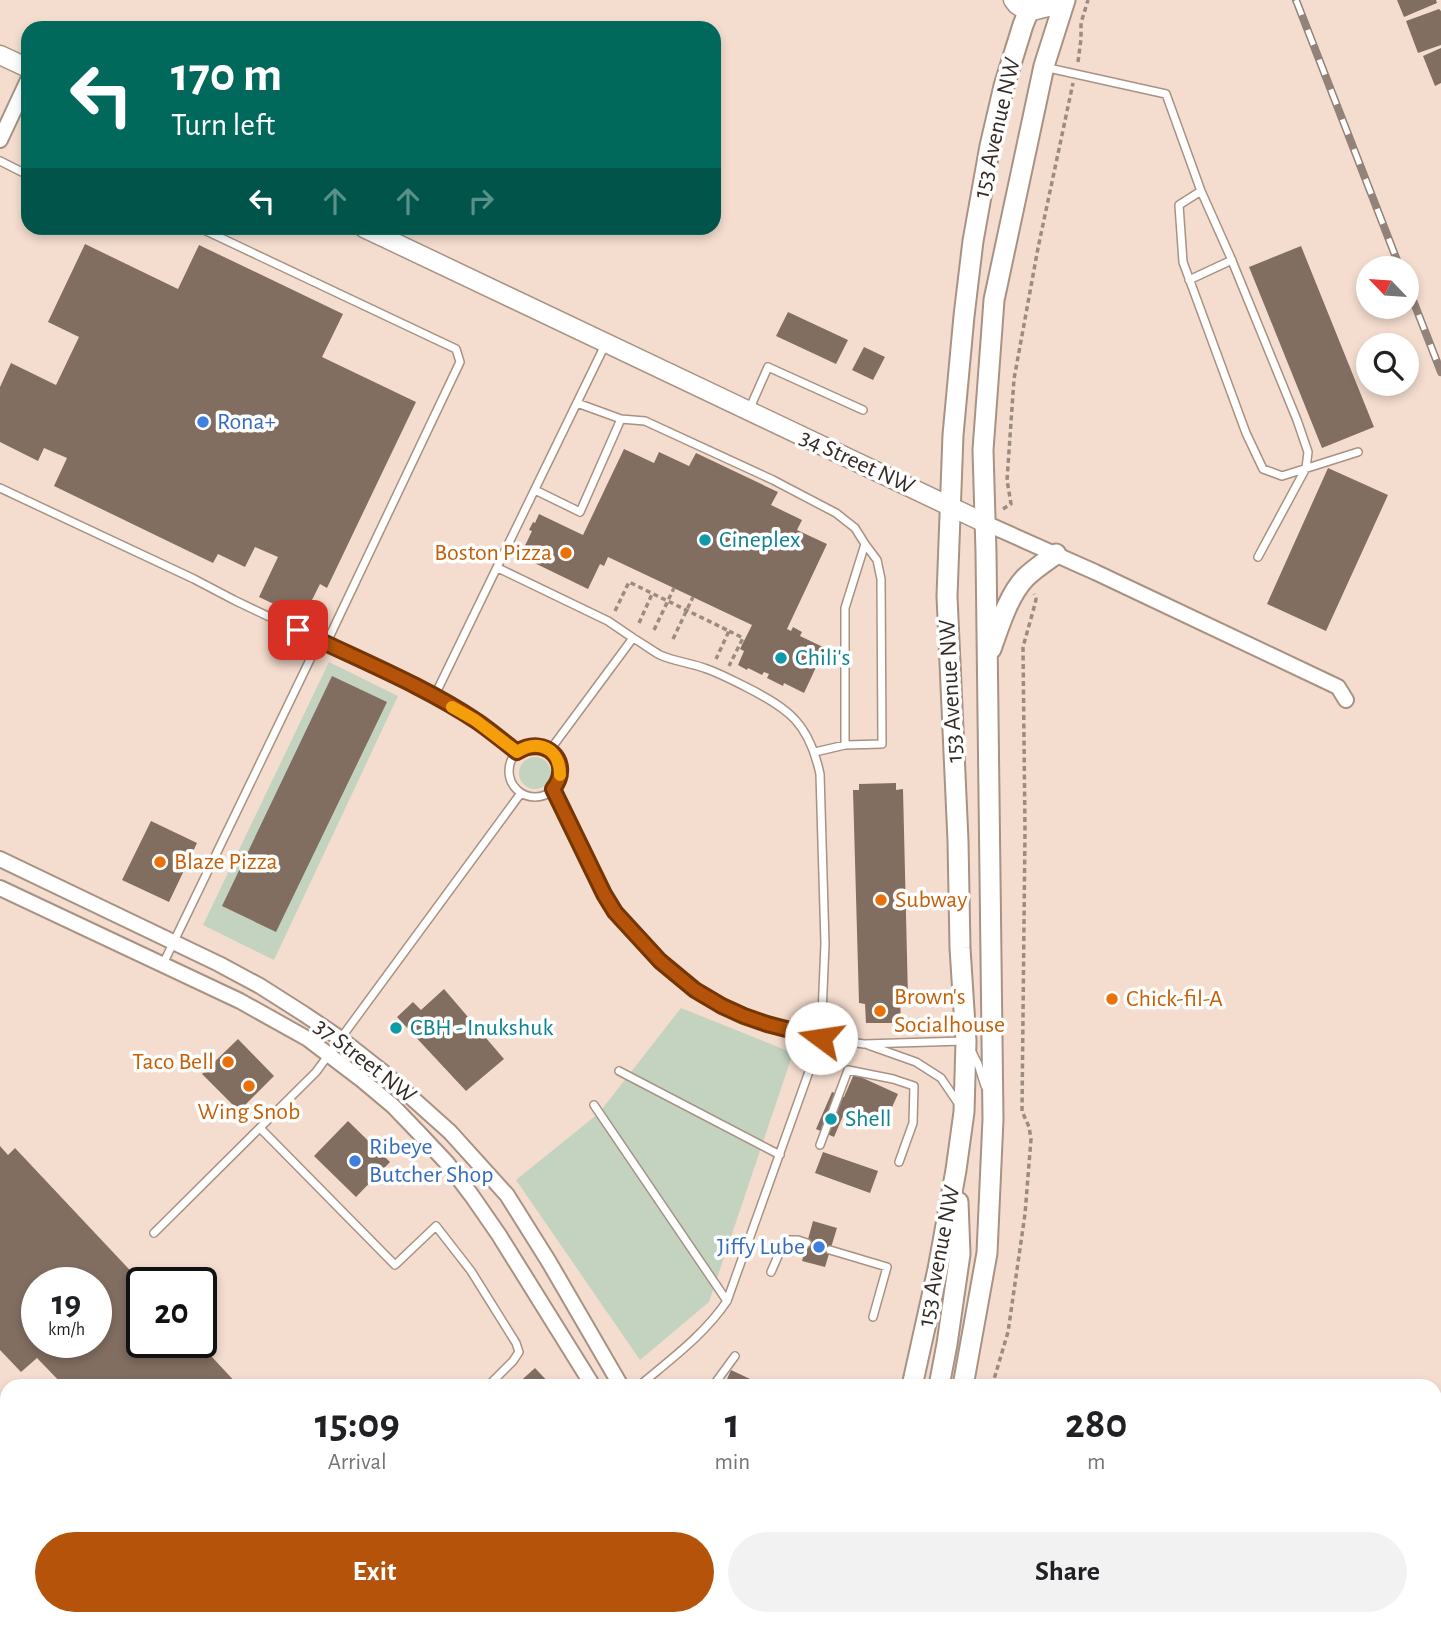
<!DOCTYPE html>
<style>
body{margin:0;font-family:"Alegreya Sans",sans-serif;background:#f2f2f2;color:#202124;height:100vh;display:flex;flex-direction:column;font-size:26px;white-space:nowrap}
*{box-sizing:border-box;margin:0}
p{font-size:23px;color:#757577}
.icon{flex:none;width:38px;height:38px;fill:none;stroke:currentColor;stroke-width:2;stroke-linecap:round;stroke-linejoin:round}
.map{position:relative;flex:1;overflow:hidden}
.panel{position:absolute;left:0px;top:1379px;width:1442px;height:247px;display:flex;flex-direction:column;background:#fff;border-radius:21px 21px 0 0;box-shadow:0 4px 10px #0003}
.panel>*{flex:none}
.hud{position:absolute;left:21px;top:21px;width:700px;height:214px;border-radius:21px;box-shadow:0 4px 10px #0003;background:#00695c;color:#fff;overflow:hidden}
.needle{width:46px;rotate:295deg}
.controls{position:absolute;left:1356px;top:256px;display:grid;gap:14px}
.controls a{display:grid;place-items:center;width:63px;height:63px;border-radius:50%;background:#fff;box-shadow:0 4px 10px #0003;font-size:35px}
.speed{position:absolute;left:21px;top:1267px;display:flex;gap:14px;font-size:35px;font-weight:700;text-align:center}
.speed>*{display:grid;place-content:center;width:91px;height:91px;border-radius:50%;background:#fff;box-shadow:0 4px 10px #0003;line-height:1}
.speed small{font-size:18px;font-weight:400}
.speed .limit{border:4px solid #111;border-radius:10px;background:#fff;color:#111}
.pin{position:absolute;display:grid;place-items:center;width:60px;height:60px;color:#fff;margin:-30px;border-radius:14px;box-shadow:0 4px 10px #0006}
.me{position:absolute;width:77px;margin:-38px;rotate:284deg;stroke-linejoin:round;filter:drop-shadow(0 0 5px #0008)}
.turn{display:flex;align-items:center;gap:24px;height:147px;padding:0 35px;font-size:32px}
.turn .icon{width:91px;height:91px;stroke-width:2.5}
.turn b{display:block;font-size:49px;line-height:60px}
.lanes{display:flex;align-items:center;height:66px;padding:0 35px;background:#0003;justify-content:center;gap:35px;direction:ltr}
.lanes .off{opacity:.35}
.eta{display:flex;justify-content:space-evenly;align-items:center;height:119px;text-align:center}
.eta b{font-size:42px;font-weight:600;line-height:49px}
.primary-button{display:flex;gap:14px;margin-top:auto;padding:14px 35px}
.primary-button a{flex:1;height:80px;border-radius:42px;background:#b45309;color:#fff;font-size:28px;font-weight:600;line-height:80px;text-align:center}
.primary-button a+a{background:#f2f2f2;color:#202124}
.map>svg:first-child{display:block}
.green{fill:#c3d3bf}
.building{fill:#826e61;fill-rule:evenodd}
.lines{fill:none;stroke-linecap:round;stroke-linejoin:round}
.service-casing{stroke:#a79284;stroke-width:10}
.minor-casing{stroke:#a79284;stroke-width:18}
.tertiary-casing{stroke:#a79284;stroke-width:21}
.secondary-casing{stroke:#a79284;stroke-width:23}
.primary-casing{stroke:#a79284;stroke-width:26}
.path{stroke:#9c8b81;stroke-width:3.5;stroke-dasharray:5 3.5;stroke-linecap:butt}
.service{stroke:#fff;stroke-width:7}
.minor{stroke:#fff;stroke-width:14}
.tertiary{stroke:#fff;stroke-width:18}
.secondary{stroke:#fff;stroke-width:19}
.primary{stroke:#fff;stroke-width:23}
.rail-casing{stroke:#928279;stroke-width:8}
.rail{stroke:#fff;stroke-width:5;stroke-dasharray:16;stroke-linecap:butt}
.route-casing{stroke:#753606;stroke-width:18}
.route{stroke:#b45309;stroke-width:12}
.slow{stroke:#f59e0b;stroke-width:12}
.shop-dot{fill:#3f7fe0;stroke:#fff;stroke-width:2.5}
.culture-dot{fill:#0f9aa8;stroke:#fff;stroke-width:2.5}
.food-dot{fill:#e8710a;stroke:#fff;stroke-width:2.5}
.labels{text-anchor:middle;dominant-baseline:central;stroke-width:7;stroke-linejoin:round;paint-order:stroke}
.street-label{font-size:24px;fill:#342b26;stroke:#fff}
.shop-label{font-size:24px;fill:#366cbe;stroke:#fff;text-anchor:start}
.culture-label{font-size:24px;fill:#0d838f;stroke:#fff;text-anchor:start}
.food-label{font-size:24px;fill:#c56008;stroke:#fff;text-anchor:start}
</style>
<div class="map">
<svg width="1441" height="1625" viewBox="0 0 1441 1625">
<rect width="100%" height="100%" fill="#f4ddcf"/>
<path class="green" d="M329,662L398,696L274,960L203,925Z
M519 773a16 16 0 1 1 32 0a16 16 0 1 1-32 0Z
M681,1008L793,1053L709,1302L640,1360L516,1180L599,1113Z"/>
<path class="building" d="M1397,0H1436L1437,3L1404,17Z
M1439,9L1441,11V45L1418,53L1406,21Z
M1441,48V83L1435,86L1423,56Z
M85,244L178,289L199,245L343,314L322,357L416,402L327,588L320,584L303,618L259,597L278,557L255,547L245,567L218,554L213,563L54,486L67,458L44,448L38,461L0,442V387L11,363L56,385L79,337L48,322Z
M1301,246L1374,427L1322,448L1249,267Z
M788,312L848,340L836,364L776,336Z
M864,347L885,357L873,380L852,370Z
M624,449L654,463L659,452L689,466L696,453L778,492L771,505L802,520L797,530L827,544L787,629L791,631L793,627L802,632L800,636L825,648L804,693L784,683L783,686L767,678L769,674L764,672L762,675L748,668L747,670L738,665L744,651L740,649L752,625L608,557L604,566L600,564L588,589L520,556L532,531L529,530L533,522L535,523L539,514L583,535Z
M1328,468L1388,495L1326,631L1267,604Z
M332,676L387,702L276,932L222,906Z
M896,783V790L903,789L908,998H900L901,1023H866L865,1004L859,1003L853,790H859V784Z
M151,821L197,843L169,902L122,880Z
M444,989L504,1059L466,1091L397,1017L413,1002L421,1010Z
M238,1039L274,1076L239,1111L202,1074Z
M854,1074L898,1094L883,1127L846,1109L834,1137L816,1129L832,1092L844,1097Z
M348,1121L390,1162L356,1197L314,1156Z
M0,1146L8,1155L15,1148L142,1283V1342H198L239,1386H64L37,1358L21,1372L0,1350ZM37,1283H96V1342H37Z
M823,1152L878,1171L870,1193L815,1173Z
M813,1221L837,1228L825,1267L802,1261Z
M535,1368L552,1386H515Z
M731,1370L765,1386H724Z"/>
<g class="lines">
<defs>
<path id="service" d="M1044,67L1166,94L1201,191L1230,256L1297,420L1308,452L1306,468L1258,557
M0,161L28,175
M1201,191L1179,205L1183,262L1246,433L1263,469L1282,476L1358,452
M200,228L456,349L460,362L326,644
M1189,280L1232,260
M749,410L768,367L863,410
M621,419L645,421L773,480L836,513L855,528L865,544
M0,488L194,579L234,600L420,689L475,720L517,752
M535,490L580,512L621,419L577,403
M498,568L608,621L633,638
M434,697L605,345
M509 771a26 26 0 1 1 52 0a26 26 0 1 1-52 0Z
M550,750L633,638C642,643 651,650 660,655C676,662 692,663 707,669C721,674 734,681 746,687C790,709 809,724 820,774L825,944L821,1038L727,1301C704,1335 671,1359 639,1386
M815,752L845,745L882,744L881,579L877,560L865,544L845,608V745
M553,789L604,894L615,912L660,961L682,981L708,999L744,1016L767,1024L821,1038L864,1044L963,1041
M163,964L319,641
M868,1045L916,1062L941,1078L960,1106
M972,1052L978,1064L985,1086
M619,1071L780,1155
M594,1105L727,1301
M261,1129L395,1265L436,1226L471,1271L516,1343L519,1352L513,1361L488,1386
M820,1145L848,1070L893,1079L914,1086L913,1123L899,1162
M154,1233L316,1072L521,793
M830,1250L887,1267L873,1317
M771,1272L785,1240H798L807,1243
M713,1386L735,1356"/>
<path id="minor" d="M0,140L28,80
M985,523L1095,572L1338,687L1346,700
M0,859L219,964L260,986L304,1014L341,1039L383,1072L450,1132L507,1195L549,1262L621,1386
M0,888L240,1001L308,1039L362,1080L393,1106L418,1132L447,1163L472,1196L499,1235L593,1386"/>
<path id="tertiary" d="M1013,0L1017,5L1028,12L1064,3L1061,0
M0,55L28,68
M364,228L985,523
M920,1619L933,1625
M987,1619L1000,1625"/>
<path id="secondary" d="M991,649C999,627 1008,596 1025,578C1034,569 1045,562 1056,554
M912,1386L938,1269L956,1170L964,1112L966,1041L960,948L958,841L947,596L953,435L964,316L973,241L990,146L1004,86L1023,25L1033,0
M939,1386L947,1344L960,1254L958,1202
M963,1386L987,1253L993,1119L986,552L983,450L994,300L1044,66L1065,0
M844,1625L847,1619
M878,1625L879,1619
M898,1625L900,1619"/>
<path id="primary" d="M0,1521L7,1528
M92,1619L98,1625"/>
</defs>
<use href="#service" class="service-casing"/>
<use href="#minor" class="minor-casing"/>
<use href="#tertiary" class="tertiary-casing"/>
<use href="#secondary" class="secondary-casing"/>
<use href="#primary" class="primary-casing"/>
<path class="path" d="M1078,62L1081,39V23L1088,0
M1003,509L1011,504L1007,480L1014,379L1038,248L1073,83
M615,611L629,582L729,631L716,659
M639,623L652,594
M654,630L674,588
M729,631L743,638L729,666
M673,639L693,597
M992,1386L1008,1332L1025,1214L1031,1139L1029,1127L1022,1111L1025,830L1023,647L1035,604L1036,599L1034,594"/>
<use href="#service" class="service"/>
<use href="#minor" class="minor"/>
<use href="#tertiary" class="tertiary"/>
<use href="#secondary" class="secondary"/>
<use href="#primary" class="primary"/>
<defs>
<path id="rail" d="M1296,0L1400,268
M1407,285L1441,372"/>
</defs>
<use href="#rail" class="rail-casing"/>
<use href="#rail" class="rail"/>
</g>
<g class="lines">
<defs>
<path id="route" d="M298,630C357,659 423,685 478,722C491,731 504,742 517,752C545,734 574,762 553,789L604,894L615,912L660,961L695,990L722,1006L744,1016L767,1024L821,1038"/>
</defs>
<use href="#route" class="route-casing"/>
<use href="#route" class="route"/>
<path class="slow" d="M452,707L475,720L517,752C539,738 560,749 560,775"/>
</g>
<g class="shop-dot">
<circle cx="203" cy="422" r="7"/>
<circle cx="355" cy="1161" r="7"/>
<circle cx="819" cy="1247" r="7"/>
</g>
<g class="culture-dot">
<circle cx="705" cy="540" r="7"/>
<circle cx="781" cy="658" r="7"/>
<circle cx="396" cy="1028" r="7"/>
<circle cx="831" cy="1119" r="7"/>
</g>
<g class="food-dot">
<circle cx="566" cy="553" r="7"/>
<circle cx="160" cy="862" r="7"/>
<circle cx="881" cy="900" r="7"/>
<circle cx="1112" cy="999" r="7"/>
<circle cx="880" cy="1011" r="7"/>
<circle cx="228" cy="1062" r="7"/>
<circle cx="249" cy="1086" r="7"/>
</g>
<g class="labels">
<g class="street-label">
<text transform="translate(997 128) rotate(-77)">153 Avenue NW</text>
<text transform="translate(857 462) rotate(25)">34 Street NW</text>
<text transform="translate(951 691) rotate(-93)">153 Avenue NW</text>
<text transform="translate(365 1061) rotate(38)">37 Street NW</text>
<text transform="translate(939 1256) rotate(-79)">153 Avenue NW</text>
</g>
<g class="shop-label">
<text x="217" y="422">Rona+</text>
<text x="369" y="1147">Ribeye<tspan x="369" dy="28">Butcher Shop</tspan></text>
<text x="805" y="1247" text-anchor="end">Jiffy Lube</text>
</g>
<g class="culture-label">
<text x="719" y="540">Cineplex</text>
<text x="795" y="658">Chili's</text>
<text x="410" y="1028">CBH - Inukshuk</text>
<text x="845" y="1119">Shell</text>
</g>
<g class="food-label">
<text x="552" y="553" text-anchor="end">Boston Pizza</text>
<text x="174" y="862">Blaze Pizza</text>
<text x="895" y="900">Subway</text>
<text x="894" y="997">Brown's<tspan x="894" dy="28">Socialhouse</tspan></text>
<text x="1126" y="999">Chick-fil-A</text>
<text x="214" y="1062" text-anchor="end">Taco Bell</text>
<text x="249" y="1112" text-anchor="middle">Wing Snob</text>
</g>
</g>
</svg>
<div class="controls">
<a><svg class="needle" viewBox="-14 -14 28 28"><path d="M0-13l5 13h-10z" fill="#e53935"/><path d="M0 13l5-13h-10z" fill="#757577"/></svg></a>
<a><svg class="icon" aria-label="search" viewBox="0 0 24 24"><circle cx="10" cy="10" r="6"/><path d="M15 15l6 6"/></svg></a>
</div>
<div class="speed"><div>19<small>km/h</small></div><div class="limit">20</div></div>
<div class="pin" style="left:298px;top:630px;background:#d93025"><svg class="icon" aria-label="arrive" viewBox="0 0 24 24"><path d="M6 21V4h12l-3 4 3 4H6"/></svg></div>
<svg class="me" style="left:821px;top:1038px" viewBox="-20 -20 40 40"><circle r="19" fill="#fff"/><path d="M0-13L10 11 0 6-10 11z" fill="#b45309"/></svg>
<div class="hud">
<div class="turn"><svg class="icon" aria-label="left" viewBox="0 0 24 24"><path d="M17 20v-9H6M10 6l-5 5 5 5"/></svg><div><b>170 m</b>Turn left</div></div>
<div class="lanes"><svg class="icon" aria-label="left" viewBox="0 0 24 24"><path d="M17 20v-9H6M10 6l-5 5 5 5"/></svg><svg class="icon off" aria-label="ahead" viewBox="0 0 24 24"><path d="M12 20V5M6 11l6-6 6 6"/></svg><svg class="icon off" aria-label="ahead" viewBox="0 0 24 24"><path d="M12 20V5M6 11l6-6 6 6"/></svg><svg class="icon off" aria-label="right" viewBox="0 0 24 24"><path d="M7 20v-9h11M14 6l5 5-5 5"/></svg></div>
</div>
<section class="panel">
<div class="eta">
<div><b>15:09</b><p>Arrival</p></div>
<div><b>1</b><p>min</p></div>
<div><b>280</b><p>m</p></div>
</div>
<div class="primary-button"><a>Exit</a><a>Share</a></div>
</section>
</div>
